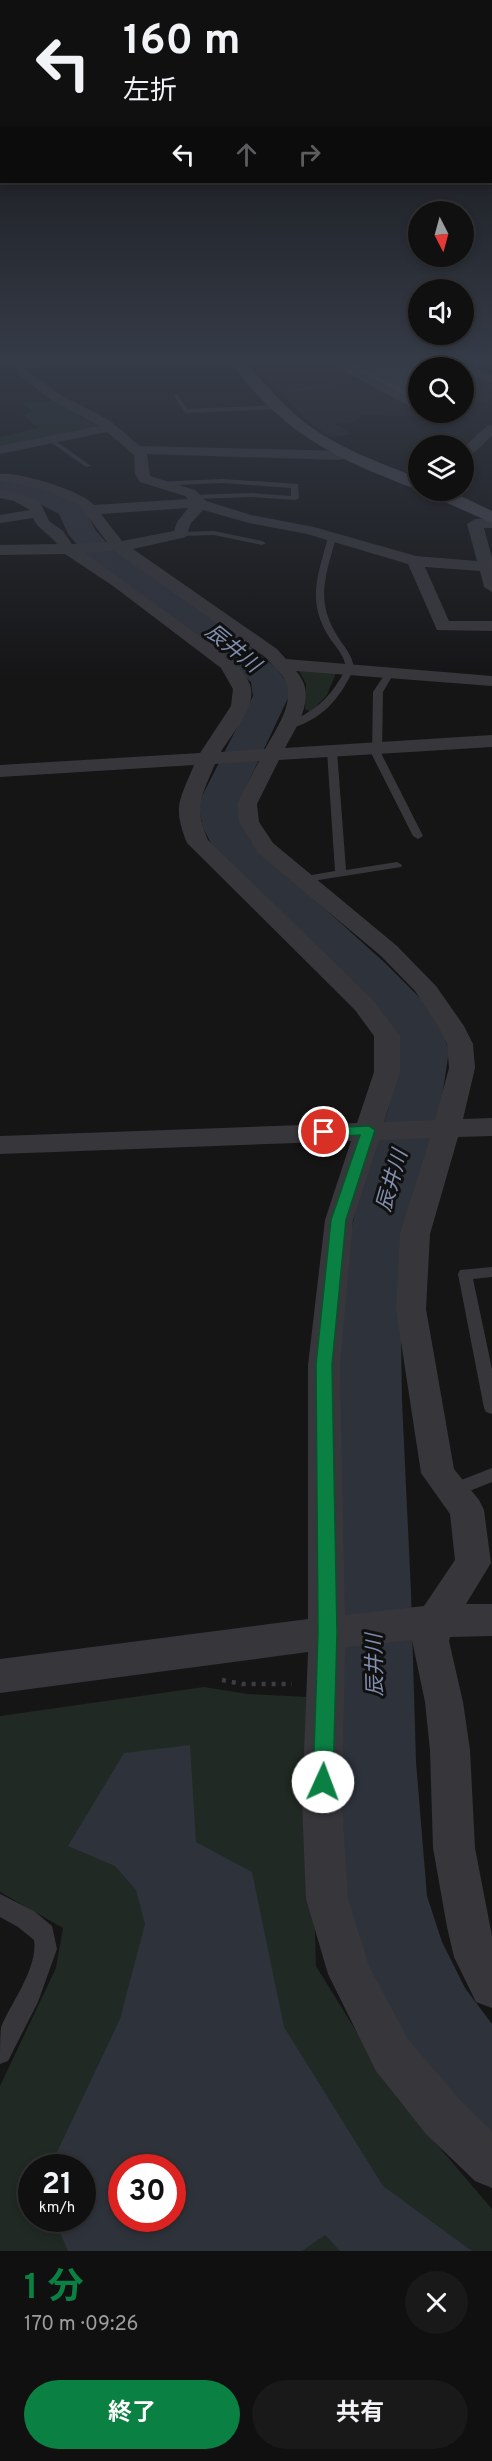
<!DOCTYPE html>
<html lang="ja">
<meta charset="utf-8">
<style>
body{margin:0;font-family:Overpass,"Noto Sans JP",sans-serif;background:#191919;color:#f1f3f6;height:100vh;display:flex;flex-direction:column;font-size:22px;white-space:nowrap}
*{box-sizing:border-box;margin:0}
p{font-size:20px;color:#9c9d9f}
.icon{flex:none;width:33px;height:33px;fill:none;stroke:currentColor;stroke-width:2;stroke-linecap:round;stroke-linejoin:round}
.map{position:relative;height:2251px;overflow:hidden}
.details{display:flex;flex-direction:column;background:#101010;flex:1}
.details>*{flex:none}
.top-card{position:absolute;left:0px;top:0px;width:492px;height:183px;box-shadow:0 3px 9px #0003,0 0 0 2px #303030;background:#101010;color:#f1f3f6;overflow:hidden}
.needle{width:39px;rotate:174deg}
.controls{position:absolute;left:408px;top:201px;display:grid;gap:12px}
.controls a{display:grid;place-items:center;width:66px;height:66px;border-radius:50%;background:#101010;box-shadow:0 3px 9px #0003,0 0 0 2px #303030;font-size:30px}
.speed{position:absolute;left:18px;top:2154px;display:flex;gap:12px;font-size:30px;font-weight:700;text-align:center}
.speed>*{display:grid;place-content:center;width:78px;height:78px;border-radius:50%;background:#101010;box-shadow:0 3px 9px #0003,0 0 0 2px #303030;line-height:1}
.speed small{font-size:15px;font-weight:400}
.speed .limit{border:9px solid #d22;background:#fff;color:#111}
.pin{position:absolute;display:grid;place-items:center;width:51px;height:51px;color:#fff;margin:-26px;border:3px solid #fff;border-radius:50%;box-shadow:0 2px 6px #0007}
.me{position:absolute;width:66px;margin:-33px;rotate:2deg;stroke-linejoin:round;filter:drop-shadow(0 0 4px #0008)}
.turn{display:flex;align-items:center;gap:21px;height:126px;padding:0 24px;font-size:27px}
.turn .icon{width:78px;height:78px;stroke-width:2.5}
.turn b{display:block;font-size:42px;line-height:51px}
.lanes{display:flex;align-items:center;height:57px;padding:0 24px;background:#0003;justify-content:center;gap:30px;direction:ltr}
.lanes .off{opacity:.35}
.round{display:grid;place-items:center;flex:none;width:63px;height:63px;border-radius:32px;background:#191919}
.overview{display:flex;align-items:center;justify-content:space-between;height:102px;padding:0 24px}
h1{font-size:36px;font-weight:700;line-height:45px;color:#0b8043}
.button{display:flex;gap:12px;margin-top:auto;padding:12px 24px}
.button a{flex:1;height:69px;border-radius:36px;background:#0b8043;color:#fff;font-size:24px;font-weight:700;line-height:69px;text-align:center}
.button a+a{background:#191919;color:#f1f3f6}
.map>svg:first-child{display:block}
.built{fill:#212123}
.green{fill:#212924;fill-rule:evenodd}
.water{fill:#2e323b;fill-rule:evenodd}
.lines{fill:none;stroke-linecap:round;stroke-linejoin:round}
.river{fill:#2e323b;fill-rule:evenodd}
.path-far1{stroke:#3c3c42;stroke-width:1.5;stroke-dasharray:1.5 2;stroke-linecap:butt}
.path{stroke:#3c3c42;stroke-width:4.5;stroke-dasharray:4 6;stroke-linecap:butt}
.service{fill:#37363b;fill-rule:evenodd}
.minor{fill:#37363b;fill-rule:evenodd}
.secondary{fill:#44444b;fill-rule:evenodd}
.wall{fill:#46464b}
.building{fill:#515156;stroke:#5e5e65;stroke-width:1.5}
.route{fill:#0b8043;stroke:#07532c;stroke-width:1.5}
.labels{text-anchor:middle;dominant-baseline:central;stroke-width:6;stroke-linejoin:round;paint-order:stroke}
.water-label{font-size:21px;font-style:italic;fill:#818eae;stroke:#101011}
</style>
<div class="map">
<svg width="492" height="2251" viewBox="0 0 492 2251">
<rect width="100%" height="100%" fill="#151516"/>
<path class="built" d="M248,362H436L418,368V412L444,413L443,417L363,415L356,421L335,424L353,434L330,437L310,423Z
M464,372L492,380V397L489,403L464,399Z"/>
<path class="green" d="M52,401L100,427L0,448V437L38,428L22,414L34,412L22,403Z
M298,669L336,673L327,695L311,712L305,709L306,684Z
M204,1687L248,1694L308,1697L316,1966L398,2099L492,2209V2251H0V2086L56,1968L63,1928L0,1892V1716ZM32,2168H82V2218H32ZM122,2168H172V2218H122Z"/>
<path class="water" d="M190,1745L196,1842L252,1872L284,2027L383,2186L472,2251H340L325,2235L302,2251H68L54,2219L82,2218V2168L50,2167L120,2019L145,1924L136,1890L115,1866L68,1846L124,1753ZM122,2168H172V2218H122Z"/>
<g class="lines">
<path class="river" d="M0,477L53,489L81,503L96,531L111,547L205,610L276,668L289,685V696L238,804L242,822L251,842L385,963L422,1000L442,1031L449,1051L440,1110L413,1203L400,1274L402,1401L411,1592L416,1762L427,1896L442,1942L465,1988L492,2024V2132L460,2119L438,2097L403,2050L362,1956L345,1896L338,1762L341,1592L338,1401L342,1274L357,1203L388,1110L399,1051L394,1031L386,1018L353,983L219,858L203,828L198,804L253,696L251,682L181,624L89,559L68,534L59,514L34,501L0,493Z"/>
<path class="path-far1" d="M293,390L359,381"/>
<path class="path" d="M222,1680L242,1684H292"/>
<path class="service" d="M47,362H76L26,368L24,372L19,371V367L25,364Z
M475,362H482L472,372H468Z
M177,394L187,409L279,405L282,407L279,409L185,413L174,396Z
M49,439H53L91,466L86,467L49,441Z
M223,479L298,484L299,498L295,500L252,497L195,499H192V495L252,493L291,496V488L223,483L156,486L152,484L156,482Z
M214,531L262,541L266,543L262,545L214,535L181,536L177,534L181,532Z
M332,535L336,537C327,573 315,597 335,632C342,645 353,654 354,669C338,701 323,719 287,730L284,729V725C316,710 328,701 346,669C345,654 333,645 326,632C307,597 319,573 328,537Z
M390,670L394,673L383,692L382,755L423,836L418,839L413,836L372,755L373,692L387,671Z
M332,748L337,751L346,870L397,862L402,865L401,867L306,882L300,879L306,876L335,871L327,751Z
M492,1267V1277L473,1279L492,1369V1414L486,1412L484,1408L458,1274L460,1270Z
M492,1468V1482L452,1498L446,1496L443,1491L446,1486Z
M0,1894L34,1911L52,1926L57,1949L38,2002L8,2061L0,2064C0,2053 0,2037 1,2027C12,2001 38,1968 34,1940L18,1927L0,1917Z"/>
<path class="minor" d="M464,365L492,374V382L464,373V368H459Z
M22,367L59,394L109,420L140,446L349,451L356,455L354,458L338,460L147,454L150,476L195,490L206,501L251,515L314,527L416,556L477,561L467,524L475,519L492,518V528H484L492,558V592L484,587L480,571L425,567L449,621H492V631L437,630L408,564L307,534L249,523L203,510L191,523L186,537L133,549L277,649L286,659L492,676V686L296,671C318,695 298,724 285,748L492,735V747L279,760L257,804L259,822L273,843L397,946L436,986L464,1026L473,1044L475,1068L463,1119L492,1118V1136L458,1137L430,1234L426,1309L454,1469L479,1500L484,1510L491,1563L466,1604H492V1636L450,1637L449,1641L463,1702L470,1750L475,1848L492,1936V2008L476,2002L454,1957L447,1927L433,1848L430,1750L425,1702L412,1640L345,1647L342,1803L348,1899L369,1966L408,2039L460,2100L492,2131V2188L475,2181L426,2134L376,2071L328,1974L306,1899L302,1803L308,1652L0,1693V1659L308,1619V1365L325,1220L351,1141L0,1154V1136L357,1123L374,1072V1036L355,1010L187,843C172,806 180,800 194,765L0,777V765L200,753L231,706L233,689L221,668L113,586L65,554L0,555V545L57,544C50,534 38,530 33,518L0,523V515L30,510L14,501L0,498V490L23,494L40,502L49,521L63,531L72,544L107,542L79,505L45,490L0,480V474C18,471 83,491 94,505L188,499L185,496L140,482L135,474L134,455L107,432L0,454V446L99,426L51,400L18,374V368ZM188,508L177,522L174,531L122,541L101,514ZM114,551L265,657C271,664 279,671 284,678C297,701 276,729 265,749L221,752C231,735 255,709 251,688C249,678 239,668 233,660L85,553ZM259,761L237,804L239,822L257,852L381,956L415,991L438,1026L447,1044L449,1068L435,1120L384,1122L400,1072V1036L373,1000L208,840C193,806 202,796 215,764ZM430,1138L400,1234L396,1309L421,1473L450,1514L455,1560L424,1606L345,1615L340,1365L353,1220L379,1140Z
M492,425V436L469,457L464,458V447L487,426Z"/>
<path class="secondary" d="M230,362H245C264,382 282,404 303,421C337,448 379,462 418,478V489C404,486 389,478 375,473C313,447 271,417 230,362Z
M425,490H448L492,511V523L427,494Z"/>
</g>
<path class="wall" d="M328,362H449L418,368V411Z
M421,412H444L443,417L427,416Z"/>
<path class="building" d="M346,362H449L454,365L453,368H418V401Z"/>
<linearGradient id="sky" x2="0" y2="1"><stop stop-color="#0c0c0c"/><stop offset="0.53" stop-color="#353b47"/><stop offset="1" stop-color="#353b47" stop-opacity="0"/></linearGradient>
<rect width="492" height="678" fill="url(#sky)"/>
<path class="route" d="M369,1126L375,1130L346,1220L332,1365L337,1633L333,1782L330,1789L323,1792L315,1789L313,1782L318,1633L316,1365L331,1220L360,1135L324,1137L317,1132L324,1128Z"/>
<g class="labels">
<g class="water-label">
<text transform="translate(232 649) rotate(39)">辰井川</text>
<text transform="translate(393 1181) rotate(-74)">辰井川</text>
<text transform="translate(376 1665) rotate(-91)">辰井川</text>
</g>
</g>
</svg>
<div class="controls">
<a><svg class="needle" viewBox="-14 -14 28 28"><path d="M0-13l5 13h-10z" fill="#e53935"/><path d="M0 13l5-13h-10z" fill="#9c9d9f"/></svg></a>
<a><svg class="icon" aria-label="sound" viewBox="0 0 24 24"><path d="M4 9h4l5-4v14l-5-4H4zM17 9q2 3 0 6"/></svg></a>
<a><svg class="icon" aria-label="search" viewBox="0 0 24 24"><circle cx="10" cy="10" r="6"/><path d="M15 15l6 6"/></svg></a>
<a><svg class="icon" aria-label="layers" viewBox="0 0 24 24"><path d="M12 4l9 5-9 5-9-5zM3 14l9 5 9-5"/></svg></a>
</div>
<div class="speed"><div>21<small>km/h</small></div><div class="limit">30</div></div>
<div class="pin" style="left:324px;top:1132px;background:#d93025"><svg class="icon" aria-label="arrive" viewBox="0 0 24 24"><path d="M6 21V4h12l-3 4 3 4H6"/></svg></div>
<svg class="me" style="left:323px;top:1782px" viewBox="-20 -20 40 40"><circle r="19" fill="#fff"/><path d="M0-13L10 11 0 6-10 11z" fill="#0b8043"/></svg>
<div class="top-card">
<div class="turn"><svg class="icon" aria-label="left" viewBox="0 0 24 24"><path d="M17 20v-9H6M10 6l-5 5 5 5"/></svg><div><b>160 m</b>左折</div></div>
<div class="lanes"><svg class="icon" aria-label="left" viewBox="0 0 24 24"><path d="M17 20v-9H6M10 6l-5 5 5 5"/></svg><svg class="icon off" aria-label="ahead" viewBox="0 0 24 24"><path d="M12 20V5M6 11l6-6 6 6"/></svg><svg class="icon off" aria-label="right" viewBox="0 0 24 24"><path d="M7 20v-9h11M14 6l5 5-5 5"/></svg></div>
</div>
</div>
<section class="details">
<div class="overview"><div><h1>1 分</h1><p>170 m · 09:26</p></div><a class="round"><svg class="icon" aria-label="close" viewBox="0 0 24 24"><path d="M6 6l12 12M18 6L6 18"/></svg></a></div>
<div class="button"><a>終了</a><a>共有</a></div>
</section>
